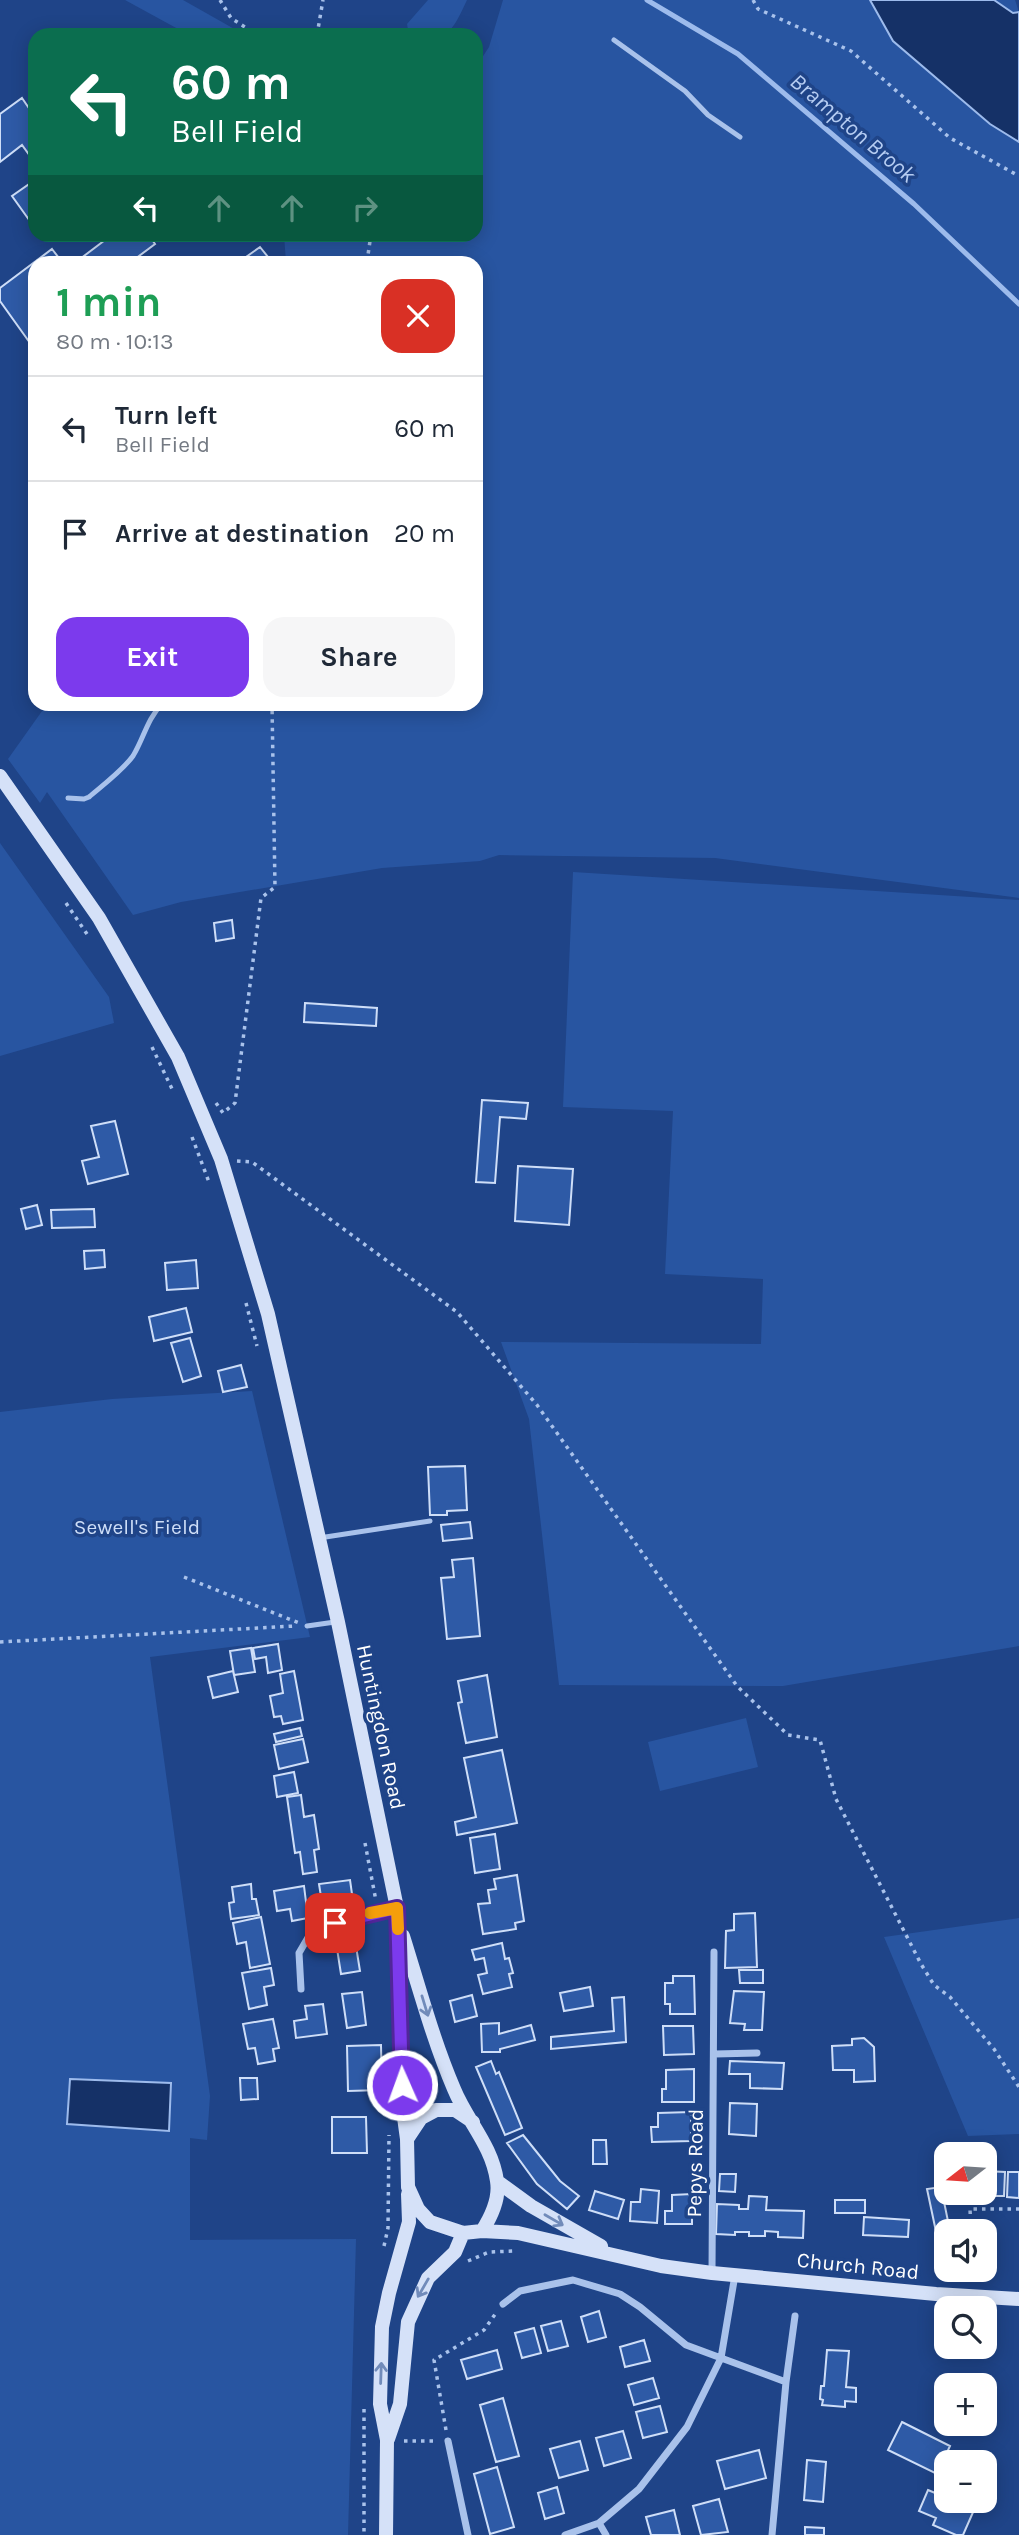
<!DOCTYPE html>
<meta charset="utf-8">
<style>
body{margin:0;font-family:Karla,sans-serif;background:#f6f6f7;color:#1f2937;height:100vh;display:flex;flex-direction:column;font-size:26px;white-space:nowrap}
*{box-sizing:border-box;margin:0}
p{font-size:23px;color:#747a83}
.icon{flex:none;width:38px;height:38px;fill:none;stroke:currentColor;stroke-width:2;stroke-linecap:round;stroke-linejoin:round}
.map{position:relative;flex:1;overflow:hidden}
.details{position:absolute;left:28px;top:256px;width:455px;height:455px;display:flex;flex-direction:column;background:#fff;border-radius:21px;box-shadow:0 4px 18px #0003}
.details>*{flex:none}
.top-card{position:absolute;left:28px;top:28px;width:455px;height:214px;border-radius:21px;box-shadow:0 4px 18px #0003;background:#0b6e4f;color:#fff;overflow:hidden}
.needle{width:46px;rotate:253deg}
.controls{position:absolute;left:934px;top:2142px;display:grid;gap:14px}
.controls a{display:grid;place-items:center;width:63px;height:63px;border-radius:14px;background:#fff;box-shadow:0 4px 18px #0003;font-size:35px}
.pin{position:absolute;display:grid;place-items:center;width:60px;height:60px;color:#fff;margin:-30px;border-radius:14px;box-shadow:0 4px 10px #0006}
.me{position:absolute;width:77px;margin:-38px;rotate:358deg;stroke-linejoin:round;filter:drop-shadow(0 0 5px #0008)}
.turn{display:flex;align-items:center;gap:24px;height:147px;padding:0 28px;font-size:32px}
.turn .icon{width:91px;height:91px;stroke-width:2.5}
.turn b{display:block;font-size:49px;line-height:60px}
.lanes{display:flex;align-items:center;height:66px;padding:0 28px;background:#0003;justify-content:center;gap:35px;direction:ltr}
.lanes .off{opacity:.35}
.round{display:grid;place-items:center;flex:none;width:74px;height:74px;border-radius:21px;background:#f6f6f7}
.head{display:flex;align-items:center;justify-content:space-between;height:119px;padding:0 28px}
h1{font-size:42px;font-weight:700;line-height:52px;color:#1e9e55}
.cta{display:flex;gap:14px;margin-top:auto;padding:14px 28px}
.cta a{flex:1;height:80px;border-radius:21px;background:#7c3aed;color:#fff;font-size:28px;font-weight:700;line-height:80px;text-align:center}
.cta a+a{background:#f6f6f7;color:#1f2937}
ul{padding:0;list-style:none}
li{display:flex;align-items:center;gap:21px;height:105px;padding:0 28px;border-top:2px solid #e0e1e3}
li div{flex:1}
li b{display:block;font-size:26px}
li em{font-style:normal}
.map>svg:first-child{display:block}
.green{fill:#2855a1}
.water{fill:#153167;stroke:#9dbbec;stroke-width:2}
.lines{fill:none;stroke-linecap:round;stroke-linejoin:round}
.stream{stroke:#9dbbec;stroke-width:5}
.building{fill:#2e5aa6;stroke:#cedef8;stroke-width:2}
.path{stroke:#a9c2eb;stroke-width:3.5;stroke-dasharray:3.5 5;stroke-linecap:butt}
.service{stroke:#a9c2eb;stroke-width:5}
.minor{stroke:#a9c2eb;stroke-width:7}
.secondary{stroke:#d5e1f8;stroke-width:14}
.oneway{stroke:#718bba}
.route-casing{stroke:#51269a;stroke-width:18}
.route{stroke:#7c3aed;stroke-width:12}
.slow{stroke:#f59e0b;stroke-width:12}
.labels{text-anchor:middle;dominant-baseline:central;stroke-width:7;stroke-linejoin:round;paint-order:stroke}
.park-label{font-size:21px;fill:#cedef8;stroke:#1f4488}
.street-label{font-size:21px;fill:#fff;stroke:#1f4488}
.water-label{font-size:23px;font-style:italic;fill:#b5ccf2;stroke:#1f4488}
</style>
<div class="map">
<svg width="1019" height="2535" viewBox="0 0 1019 2535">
<rect width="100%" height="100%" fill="#1f4488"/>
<path class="green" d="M125,0H183L245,35H189Z
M428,0H467C449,38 451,35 409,35L407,24Z
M503,0H870L893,41L989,124L1019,142V898L715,858L499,855L480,861L382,868L181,902L133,915L47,792L40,803L8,759L47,704H476V262H286L284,235L476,234V67L489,47Z
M994,0H1015L1019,12L1013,13Z
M0,843L109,997L114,1023L0,1056Z
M573,872L1019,900V1646L783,1686L559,1685L529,1419L501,1342L761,1344L763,1279L665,1274L673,1111L563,1107Z
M252,1391L310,1637L150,1657L210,2096L207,2140L190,2138V2240L356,2239L348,2535H0V1412L112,1399Z
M746,1718L758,1767L660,1791L648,1742Z
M1019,1918V2134L968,2136L884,1937Z"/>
<path class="water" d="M870,0H994L1013,13L1019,12V142L990,124L893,41Z
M70,2079L171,2083L169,2131L67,2124Z"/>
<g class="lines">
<path class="stream" d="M647,0L738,54L914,204L1019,304"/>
</g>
<path class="building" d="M22,98L35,117V163L22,145L0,162V114Z
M35,180V222L32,224L12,196Z
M113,234H148L155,244L131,262H76Z
M260,247L272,262H239Z
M52,249L62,262H35V350L0,301V288Z
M232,920L234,938L216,941L214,923Z
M305,1003L377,1008L376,1026L304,1022Z
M482,1100L528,1103L526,1119L500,1117L495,1183L476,1182Z
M115,1121L128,1174L88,1184L82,1161L99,1157L91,1126Z
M518,1166L573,1169L569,1225L515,1221Z
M37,1205L42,1225L26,1229L21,1209Z
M94,1209L95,1227L52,1228L51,1210Z
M104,1250L105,1267L85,1269L84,1251Z
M196,1260L198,1288L167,1290L165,1263Z
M186,1308L192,1332L154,1341L149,1317Z
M190,1338L201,1376L183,1382L171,1343Z
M241,1365L247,1387L223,1392L218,1371Z
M465,1466L467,1510L447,1511V1515H430L428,1467Z
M470,1522L472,1538L443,1541L441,1525Z
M473,1558L480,1636L447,1639L441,1578L454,1577L452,1560Z
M278,1644L282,1670L268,1673L266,1657L255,1659L253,1648Z
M251,1648L255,1672L234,1675L230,1651Z
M233,1671L238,1692L213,1698L208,1677Z
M294,1671L303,1720L283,1724L281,1716L274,1717L270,1696L283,1693L280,1674Z
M487,1675L497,1737L466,1743L458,1703L462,1702L458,1681Z
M300,1728L302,1736L276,1742L274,1734Z
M303,1739L308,1762L279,1769L274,1745Z
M502,1750L517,1823L457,1835L455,1822L476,1817L464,1758Z
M294,1772L298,1793L277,1797L274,1776Z
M301,1795L304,1817L314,1815L319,1849L314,1850L317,1872L303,1874L300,1852L295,1853L287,1797Z
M495,1834L500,1869L475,1873L470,1838Z
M517,1875L524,1921L515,1923L516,1929L483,1934L478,1904L490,1903L488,1890L496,1889L494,1879Z
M350,1880L354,1908L330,1911L329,1902L322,1903L319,1884Z
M251,1884L252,1899H256L259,1915L231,1919L229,1903L234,1902L232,1887Z
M304,1886L308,1918L292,1921L290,1909L277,1911L274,1891Z
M755,1913L757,1967L725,1968L726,1931L734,1930V1914Z
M261,1917L270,1964L250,1968L246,1942L237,1944L233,1923Z
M354,1934L360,1971L341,1974L335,1936Z
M502,1943L505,1959L509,1958L513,1973L509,1974L512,1987L483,1994L478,1975L487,1973L484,1958L475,1960L472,1950Z
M271,1968L274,1985L264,1987L267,2005L249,2009L242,1973Z
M739,1970H763V1983H740Z
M673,1976H694L695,2014H670V2004H665V1983H673Z
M590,1987L593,2006L564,2011L560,1993Z
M734,1991L764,1992L762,2030H744L745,2024L730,2023Z
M362,1992L366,2025L347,2028L342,1994Z
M472,1995L477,2016L455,2022L450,2001Z
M624,1997L626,2042L551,2049V2037L614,2031L612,1998Z
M323,2004L327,2034L296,2038L294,2021L307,2019L305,2006Z
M273,2019L279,2048L273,2049L275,2061L258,2064L255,2048L248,2049L243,2024Z
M499,2023V2034L531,2025L535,2040L500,2049V2052H482L481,2024Z
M663,2026H693L694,2054L664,2055Z
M864,2038L874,2047L875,2081L854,2082V2070H833L832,2046L852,2045V2039Z
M381,2045L382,2090L348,2091L347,2046Z
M491,2061L496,2074L499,2072L522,2128L505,2135L476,2067Z
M730,2061L784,2063L782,2089L750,2088V2074H729Z
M694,2069V2102H662V2089H666V2070Z
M240,2078H257L258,2099L241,2100Z
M730,2103L757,2104L756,2136L729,2134Z
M691,2112V2141L652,2142L651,2127H658V2113Z
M332,2117H366L367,2153H332Z
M523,2135L560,2181L579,2196L567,2209L537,2184L507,2143Z
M593,2140H606L607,2164H593Z
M985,2171L1005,2172L1004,2196H993V2188L985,2187Z
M1008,2172H1019V2198L1007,2197Z
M720,2174H736L735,2192L719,2191Z
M941,2187L950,2231H947V2270H957L958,2272L945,2274L927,2189Z
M641,2189L659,2191L657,2223L630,2221L631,2202H640Z
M595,2191L624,2200L618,2219L589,2210Z
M692,2194V2224H665V2211H672V2195Z
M749,2196L767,2197L766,2210L804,2211L803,2238L778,2237V2232L765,2231V2236H749V2232H735V2235L716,2234L717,2204L739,2205V2209H748Z
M835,2200H865V2213H835Z
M864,2217L909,2220L908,2237L863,2235Z
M599,2311L606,2337L588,2342L581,2317Z
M561,2321L568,2346L548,2351L541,2326Z
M534,2328L541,2353L522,2358L515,2333Z
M644,2340L650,2361L625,2367L620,2347Z
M497,2350L502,2369L467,2379L461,2360Z
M827,2350L849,2351L846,2387L856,2388V2402L845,2401V2407L822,2405L823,2400L820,2399L821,2386H824Z
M653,2378L659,2398L634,2405L628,2385Z
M503,2398L519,2456L496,2462L480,2405Z
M660,2406L667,2432L643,2438L636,2412Z
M902,2422L950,2446L937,2474L888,2450Z
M623,2431L631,2458L604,2466L596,2438Z
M580,2441L588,2470L559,2478L550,2449Z
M759,2450L766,2478L725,2489L717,2461Z
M807,2460L826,2462L823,2502L804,2500Z
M497,2467L514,2527L490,2534L474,2474Z
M557,2487L564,2513L545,2519L538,2493Z
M928,2490L947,2498V2501H953L974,2510L963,2535H956L933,2525L936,2518L919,2511Z
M719,2499L728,2532L701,2535L693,2506Z
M674,2510L680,2535H651L646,2517Z
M805,2527L824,2528V2535H805Z"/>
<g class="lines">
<path class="path" d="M220,0L231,18L257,35
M753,0L758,9L851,51L950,138L1019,176
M317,35L323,0
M367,262L371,234
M66,903L89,937
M152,1047L173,1091
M216,1103L223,1113L235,1103L261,898L275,887L272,704
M192,1137L209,1182
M237,1161L252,1162L457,1312L537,1405L737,1686L788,1735L820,1740L836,1799L921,1964L934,1985L950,1997L994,2049L1019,2087
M246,1303L257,1346
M184,1577L299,1623
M0,1642L295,1626
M365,1843L376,1901
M971,2231L970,2209H1019
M384,2246L388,2228L389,2135
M468,2261L489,2252L514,2251
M973,2270V2280
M364,2409V2535
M446,2430L434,2360L484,2330L496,2313
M404,2441H438"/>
<path class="service" d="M614,40L685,91L708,115L740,137
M68,798L84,799L89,797C103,785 122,771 133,756C144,738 147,719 162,704
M319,1538L430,1521
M307,1626L335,1622"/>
<path class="minor" d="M301,1989L299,1953L313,1929L397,1908
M715,2054L757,2053
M712,2272L714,1952
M503,2304L520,2291L573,2280L620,2294L640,2307L686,2345L786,2382
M448,2441L468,2535
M599,2523L606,2535
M565,2535L599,2523L639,2489L687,2427L721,2358L735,2275
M772,2535L786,2382L795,2316"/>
<path class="secondary" d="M0,776L99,918L178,1057L221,1159L268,1314L338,1622L397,1908L403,2110L407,2139
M403,1936C419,1987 433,2040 454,2089C467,2121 492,2145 497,2181C500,2199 491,2217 482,2231L463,2233L430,2222L418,2209L408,2187L407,2139L421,2118L436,2110H455L473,2122
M498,2182L531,2206L601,2246
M482,2231L518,2233L661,2266L712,2273L936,2294L1019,2299
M388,2439L400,2404L408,2322L428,2278L455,2252L463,2233
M386,2535L387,2440L380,2404L382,2327L389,2293L409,2222L408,2194"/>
</g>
<defs><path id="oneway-shaft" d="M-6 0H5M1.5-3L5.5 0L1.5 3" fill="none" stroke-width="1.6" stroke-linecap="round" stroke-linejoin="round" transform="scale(1.75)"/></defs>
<g class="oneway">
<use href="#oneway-shaft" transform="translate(425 2006) rotate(73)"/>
<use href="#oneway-shaft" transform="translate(554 2220) rotate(30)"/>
<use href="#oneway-shaft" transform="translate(423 2288) rotate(120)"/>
<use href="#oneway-shaft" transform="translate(381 2373) rotate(-88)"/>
</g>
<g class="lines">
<defs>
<path id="route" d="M335,1923L397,1908L402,2085"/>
</defs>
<use href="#route" class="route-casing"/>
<use href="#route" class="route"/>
<path class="slow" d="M370,1913L397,1908L398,1929"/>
</g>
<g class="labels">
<g class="park-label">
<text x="137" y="1527">Sewell's Field</text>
</g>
<g class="street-label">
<text transform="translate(381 1727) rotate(78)">Huntingdon Road</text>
<text transform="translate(695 2163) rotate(-89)">Pepys Road</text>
<text transform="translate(858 2266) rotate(6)">Church Road</text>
</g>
<g class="water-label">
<text transform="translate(853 128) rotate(40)">Brampton Brook</text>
</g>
</g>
</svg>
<div class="controls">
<a><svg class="needle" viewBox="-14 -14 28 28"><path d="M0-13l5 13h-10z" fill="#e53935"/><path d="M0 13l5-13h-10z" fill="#747a83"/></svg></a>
<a><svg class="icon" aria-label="sound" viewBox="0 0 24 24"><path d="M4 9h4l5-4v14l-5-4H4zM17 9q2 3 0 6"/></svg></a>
<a><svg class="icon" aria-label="search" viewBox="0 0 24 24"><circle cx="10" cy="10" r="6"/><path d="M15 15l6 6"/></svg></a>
<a>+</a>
<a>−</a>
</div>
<div class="pin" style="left:335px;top:1923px;background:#d93025"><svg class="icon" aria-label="arrive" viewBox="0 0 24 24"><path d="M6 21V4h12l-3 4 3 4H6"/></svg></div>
<svg class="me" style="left:402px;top:2085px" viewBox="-20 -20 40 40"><circle r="17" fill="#7c3aed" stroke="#fff" stroke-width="3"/><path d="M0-11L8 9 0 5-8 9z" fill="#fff"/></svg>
<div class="top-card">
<div class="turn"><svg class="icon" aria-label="left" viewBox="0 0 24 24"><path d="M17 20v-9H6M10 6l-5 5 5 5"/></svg><div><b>60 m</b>Bell Field</div></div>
<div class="lanes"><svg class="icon" aria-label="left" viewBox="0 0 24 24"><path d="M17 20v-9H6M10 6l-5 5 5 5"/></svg><svg class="icon off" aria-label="ahead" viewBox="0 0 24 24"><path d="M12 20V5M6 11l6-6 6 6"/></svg><svg class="icon off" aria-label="ahead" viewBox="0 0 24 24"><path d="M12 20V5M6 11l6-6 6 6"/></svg><svg class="icon off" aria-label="right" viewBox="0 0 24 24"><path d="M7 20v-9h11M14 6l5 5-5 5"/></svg></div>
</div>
<section class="details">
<div class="head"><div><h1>1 min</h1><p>80 m · 10:13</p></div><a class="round" style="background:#d93025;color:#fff"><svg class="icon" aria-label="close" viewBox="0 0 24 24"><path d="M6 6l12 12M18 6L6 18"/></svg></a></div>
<ul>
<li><svg class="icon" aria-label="left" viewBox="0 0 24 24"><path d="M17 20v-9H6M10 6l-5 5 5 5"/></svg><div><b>Turn left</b><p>Bell Field</p></div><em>60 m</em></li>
<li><svg class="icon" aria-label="arrive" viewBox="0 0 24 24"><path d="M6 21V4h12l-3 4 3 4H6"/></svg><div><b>Arrive at destination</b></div><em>20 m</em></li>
</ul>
<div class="cta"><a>Exit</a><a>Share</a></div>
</section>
</div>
